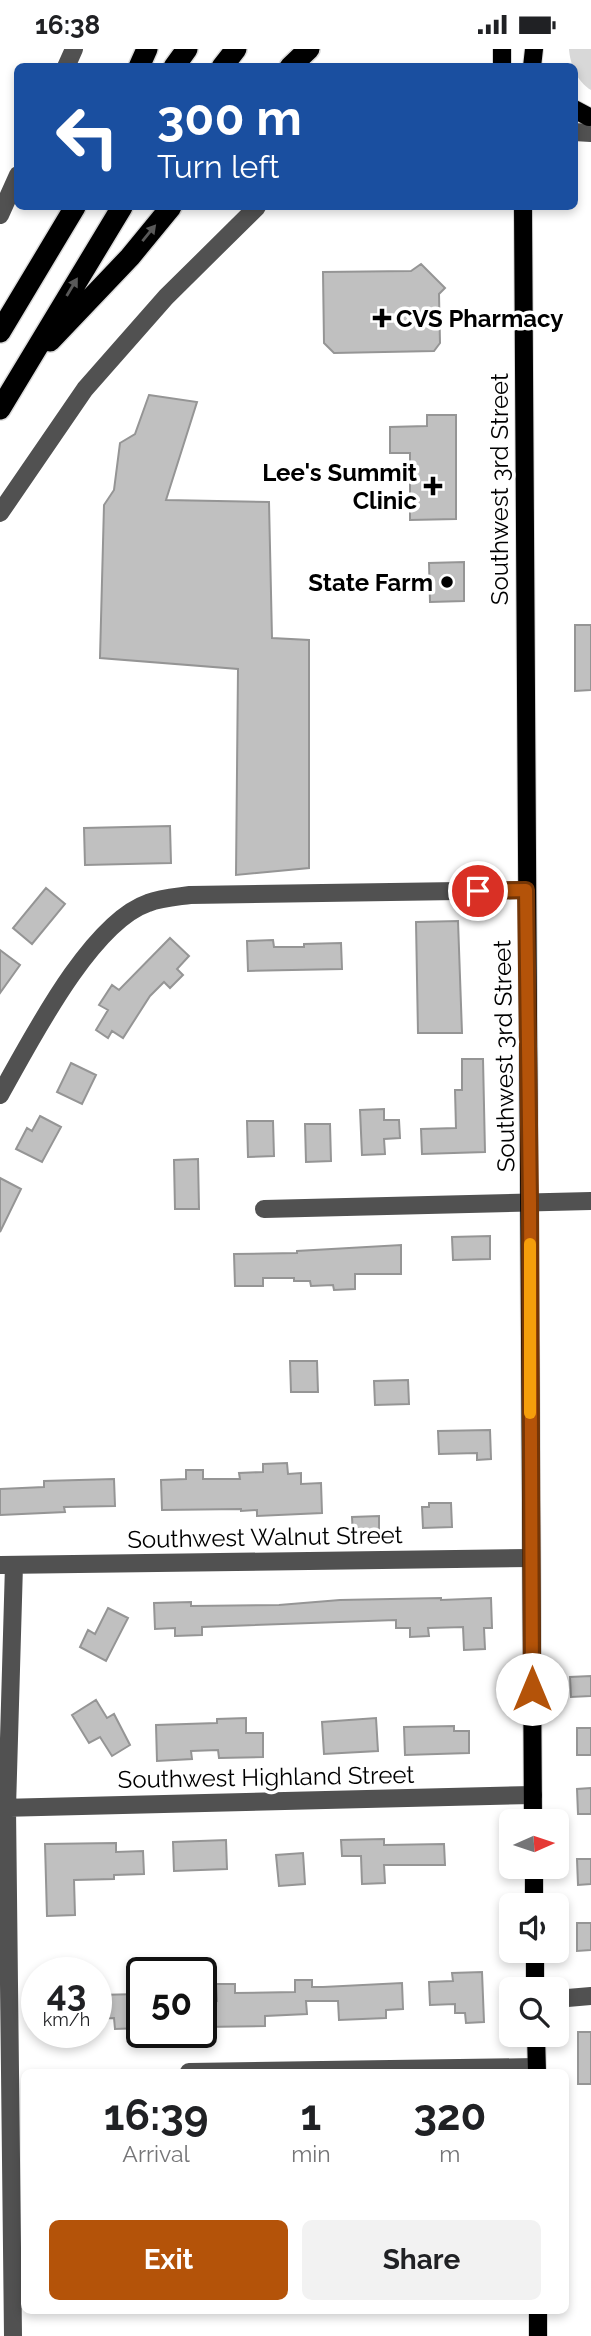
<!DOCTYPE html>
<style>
body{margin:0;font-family:Raleway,sans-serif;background:#f2f2f2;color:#202124;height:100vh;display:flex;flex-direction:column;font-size:26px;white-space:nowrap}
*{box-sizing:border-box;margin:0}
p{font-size:23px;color:#757577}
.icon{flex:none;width:38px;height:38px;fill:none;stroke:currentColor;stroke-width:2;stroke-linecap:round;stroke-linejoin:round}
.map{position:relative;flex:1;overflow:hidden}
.side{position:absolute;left:21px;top:2020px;width:548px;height:245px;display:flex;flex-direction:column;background:#fff;border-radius:10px;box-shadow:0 4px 10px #0003}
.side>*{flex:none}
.hud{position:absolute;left:14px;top:14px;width:564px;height:147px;border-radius:10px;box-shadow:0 4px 10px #0003;background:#1a4fa0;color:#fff;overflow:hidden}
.needle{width:46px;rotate:87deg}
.tools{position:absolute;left:499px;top:1760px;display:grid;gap:14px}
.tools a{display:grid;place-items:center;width:70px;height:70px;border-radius:10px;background:#fff;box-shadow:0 4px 10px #0003;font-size:35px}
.speed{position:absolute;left:21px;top:1908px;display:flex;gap:14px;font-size:35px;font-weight:700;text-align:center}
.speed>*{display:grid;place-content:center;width:91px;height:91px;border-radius:50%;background:#fff;box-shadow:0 4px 10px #0003;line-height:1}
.speed small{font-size:18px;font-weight:400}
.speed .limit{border:4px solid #111;border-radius:10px;background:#fff;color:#111}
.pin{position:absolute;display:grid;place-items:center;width:60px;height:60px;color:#fff;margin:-30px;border:4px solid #fff;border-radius:50%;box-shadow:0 2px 7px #0007}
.me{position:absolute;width:77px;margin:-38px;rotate:0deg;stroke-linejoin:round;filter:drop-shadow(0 0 5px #0008)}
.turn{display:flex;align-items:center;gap:24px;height:147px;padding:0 28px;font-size:32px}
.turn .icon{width:91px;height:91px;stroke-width:2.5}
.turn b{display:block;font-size:49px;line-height:60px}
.eta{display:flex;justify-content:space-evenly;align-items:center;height:119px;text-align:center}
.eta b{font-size:42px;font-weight:700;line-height:49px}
.action{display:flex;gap:14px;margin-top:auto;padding:14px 28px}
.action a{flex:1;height:80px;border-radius:10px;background:#b45309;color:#fff;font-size:28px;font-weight:700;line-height:80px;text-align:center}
.action a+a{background:#f2f2f2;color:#202124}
.status{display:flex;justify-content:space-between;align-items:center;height:49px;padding:0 35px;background:#fff;direction:ltr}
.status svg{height:19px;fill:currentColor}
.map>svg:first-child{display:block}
.green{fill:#d8d8d8}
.building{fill:#c0c0c0;stroke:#959595;stroke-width:2}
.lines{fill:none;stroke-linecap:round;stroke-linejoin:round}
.major-casing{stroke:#dbdbdb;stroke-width:20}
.highway-casing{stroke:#dbdbdb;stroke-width:24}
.minor{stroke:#515151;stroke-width:18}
.major{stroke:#000;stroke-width:18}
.highway{stroke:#000;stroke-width:21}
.oneway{fill:#595959}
.route-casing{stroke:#753606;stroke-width:18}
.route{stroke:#b45309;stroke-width:12}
.slow{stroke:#f59e0b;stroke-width:12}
.poi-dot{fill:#000;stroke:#fff;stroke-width:2.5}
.labels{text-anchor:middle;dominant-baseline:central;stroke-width:7;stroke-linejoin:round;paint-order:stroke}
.poi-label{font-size:24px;font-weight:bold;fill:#000;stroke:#fff;text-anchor:end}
.street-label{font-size:24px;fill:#000;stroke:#fff}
</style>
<div class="status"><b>16:38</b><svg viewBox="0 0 49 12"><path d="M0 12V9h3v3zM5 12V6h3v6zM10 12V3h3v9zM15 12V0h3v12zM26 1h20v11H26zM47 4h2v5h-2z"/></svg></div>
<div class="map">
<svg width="591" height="2287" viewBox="0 0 591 2287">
<rect width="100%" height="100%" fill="#fff"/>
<path class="green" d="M569,0H591V41C577,33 570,15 569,0Z"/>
<path class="building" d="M421,215L445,239L439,245L440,294L434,302L334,304L324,294L323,223L411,222Z
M149,346L197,353L166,451L269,453L272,589L309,591V819L236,826L238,620L100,609L104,456L114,441L120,394L135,385Z
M427,366H456V470L410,471V404H390V378L427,377Z
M464,513V552L430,553L429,514Z
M575,576H591V641L575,642Z
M170,777L171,814L85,816L84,779Z
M46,839L65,855L32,895L13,879Z
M458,872L462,984H418L416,873Z
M170,889L189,907L177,920L183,926L170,939L164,933L150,947L123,989L112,982L108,989L96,981L108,961L99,956L112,936L119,941Z
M273,891L274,898H304V895L341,894L342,920L248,922L247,892Z
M0,901L20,916L0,944Z
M462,1010H483L485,1103L422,1105L421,1080L456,1079L455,1041H462Z
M71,1014L96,1026L82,1055L57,1043Z
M384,1060V1071H399L400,1089L384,1090L385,1105L362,1106L360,1061Z
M40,1067L61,1078L42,1113L16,1100L27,1079L32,1082Z
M247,1072H273L274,1107L248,1108Z
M305,1075H330L331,1112L306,1113Z
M198,1110L199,1160H175L174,1111Z
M0,1129L21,1140L0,1183Z
M490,1187V1210L453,1211L452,1188Z
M401,1196V1225H355V1240L334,1241L333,1236L311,1237L310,1232H294V1229H263V1237H235L234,1205L297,1204V1202Z
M290,1312H317L318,1343H291Z
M408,1331L409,1355L375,1356L374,1332Z
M490,1381L491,1410L477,1411V1404L439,1405L438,1382Z
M287,1414L288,1425L301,1424V1435L321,1434L322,1464L257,1467V1461L241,1462V1460L162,1461L161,1431L186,1430V1421H203V1430H240L239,1424L263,1423V1415Z
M114,1430L115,1457L64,1458L65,1463L0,1466V1440L44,1438V1432Z
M429,1454H451L452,1478L423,1479L422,1458H429Z
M379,1467V1486L353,1487L352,1468Z
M441,1549V1551L491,1549L492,1579H484L485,1600L464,1601L463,1578L428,1579L429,1587L410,1588V1579H396V1571L202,1578V1586L175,1587V1579L155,1580L154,1554L191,1553V1557L279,1556L340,1551Z
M108,1559L128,1569L106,1612L80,1598L88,1581L95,1585Z
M591,1627V1647L571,1648L570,1628Z
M96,1651L107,1669L114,1665L130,1696L112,1707L100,1688L89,1694L72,1666Z
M246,1669V1684H263V1708L219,1709L218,1701L191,1702L192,1710L157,1712L156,1676L217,1674V1670Z
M376,1669L378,1702L324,1705L322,1673Z
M454,1677V1682H469V1704L405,1706L404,1678Z
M577,1679H591V1706H577Z
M591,1739V1765H578L577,1740Z
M384,1790V1796L444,1795L445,1816H384L385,1834L362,1835L361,1807H342L341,1791Z
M226,1791L227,1820L174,1822L173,1793Z
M116,1794V1803L143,1802L144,1825L114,1826V1830L74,1831L75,1866L47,1867L45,1795Z
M303,1804L305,1835L279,1837L276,1806Z
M577,1810H591V1835L578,1836Z
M577,1874H591V1901L577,1902Z
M482,1923L484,1973L466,1974L465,1964H455V1955L430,1956L429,1933L453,1932L452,1924Z
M295,1931H312V1938H323L402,1934L403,1960L386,1961V1969L339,1971L338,1952H306L307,1965L265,1967V1977L201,1978V1953L217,1952L216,1935H235V1944L295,1943Z
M141,1945L142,1979L115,1980L114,1969L97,1970L96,1946Z
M578,1983H591V2035H578Z"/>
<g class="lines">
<defs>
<path id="major" d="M502,0V18
M532,18L534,0
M574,60L589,68
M523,158L533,1773
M534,1818V1857
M535,1902V1941
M536,1986L537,2023
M538,2261V2287"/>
<path id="highway" d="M139,18L147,0
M174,18L187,0
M222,18L236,0
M290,18L309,0
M0,283L75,158
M50,292L130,208L171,158
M0,360L122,158"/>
</defs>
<use href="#major" class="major-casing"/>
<use href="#highway" class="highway-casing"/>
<path class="minor" d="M66,18L74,0
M574,83L591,84
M0,166L18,126
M0,464L85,340L166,248L257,158
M0,1046C30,993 90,874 148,854C161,849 176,848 190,846L526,841
M264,1160L591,1152
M0,1516L531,1509
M0,1759L533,1746
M556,1950L591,1947
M189,2023L536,2018
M13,2287L7,1759L14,1516"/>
<use href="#major" class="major"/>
<use href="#highway" class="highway"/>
</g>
<defs><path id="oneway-solid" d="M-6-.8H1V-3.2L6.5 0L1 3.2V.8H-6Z" transform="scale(1.75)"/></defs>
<g class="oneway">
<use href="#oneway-solid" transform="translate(149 184) rotate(-51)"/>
<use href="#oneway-solid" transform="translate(72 238) rotate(-59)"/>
</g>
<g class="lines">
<defs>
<path id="route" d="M478,842L526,841L530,1153L532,1640"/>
</defs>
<use href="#route" class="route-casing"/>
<use href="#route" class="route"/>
<path class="slow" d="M530,1364V1195"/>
</g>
<g class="poi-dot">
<path d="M378.5 258.5h7v7h7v7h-7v7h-7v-7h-7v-7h7z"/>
<path d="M429.5 426.5h7v7h7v7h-7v7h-7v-7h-7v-7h7z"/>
<circle cx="447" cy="533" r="7"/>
</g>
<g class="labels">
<g class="poi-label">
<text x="396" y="269" text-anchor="start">CVS Pharmacy</text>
<text x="417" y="423">Lee's Summit<tspan x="417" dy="28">Clinic</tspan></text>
<text x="433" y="533">State Farm</text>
</g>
<g class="street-label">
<text transform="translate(499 440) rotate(-90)">Southwest 3rd Street</text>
<text transform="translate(504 1007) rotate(-91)">Southwest 3rd Street</text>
<text transform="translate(265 1488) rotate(-1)">Southwest Walnut Street</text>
<text transform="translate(266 1728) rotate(-1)">Southwest Highland Street</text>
</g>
</g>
</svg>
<div class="tools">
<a><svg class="needle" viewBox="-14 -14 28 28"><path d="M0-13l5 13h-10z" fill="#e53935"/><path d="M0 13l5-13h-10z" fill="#757577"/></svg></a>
<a><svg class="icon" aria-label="sound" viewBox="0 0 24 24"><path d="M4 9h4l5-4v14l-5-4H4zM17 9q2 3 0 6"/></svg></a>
<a><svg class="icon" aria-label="search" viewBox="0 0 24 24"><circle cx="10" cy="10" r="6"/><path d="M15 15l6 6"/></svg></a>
</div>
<div class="speed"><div>43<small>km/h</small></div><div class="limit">50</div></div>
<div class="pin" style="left:478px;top:842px;background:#d93025"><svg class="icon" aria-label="arrive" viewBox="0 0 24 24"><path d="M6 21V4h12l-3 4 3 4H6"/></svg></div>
<svg class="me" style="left:532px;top:1640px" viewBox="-20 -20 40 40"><circle r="19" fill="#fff"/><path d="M0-13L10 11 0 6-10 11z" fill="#b45309"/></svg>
<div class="hud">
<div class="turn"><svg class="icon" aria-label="left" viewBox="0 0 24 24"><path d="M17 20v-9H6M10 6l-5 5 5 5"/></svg><div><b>300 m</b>Turn left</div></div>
</div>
<section class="side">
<div class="eta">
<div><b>16:39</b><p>Arrival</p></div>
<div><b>1</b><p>min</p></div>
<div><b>320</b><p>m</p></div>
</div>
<div class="action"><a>Exit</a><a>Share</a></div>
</section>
</div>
